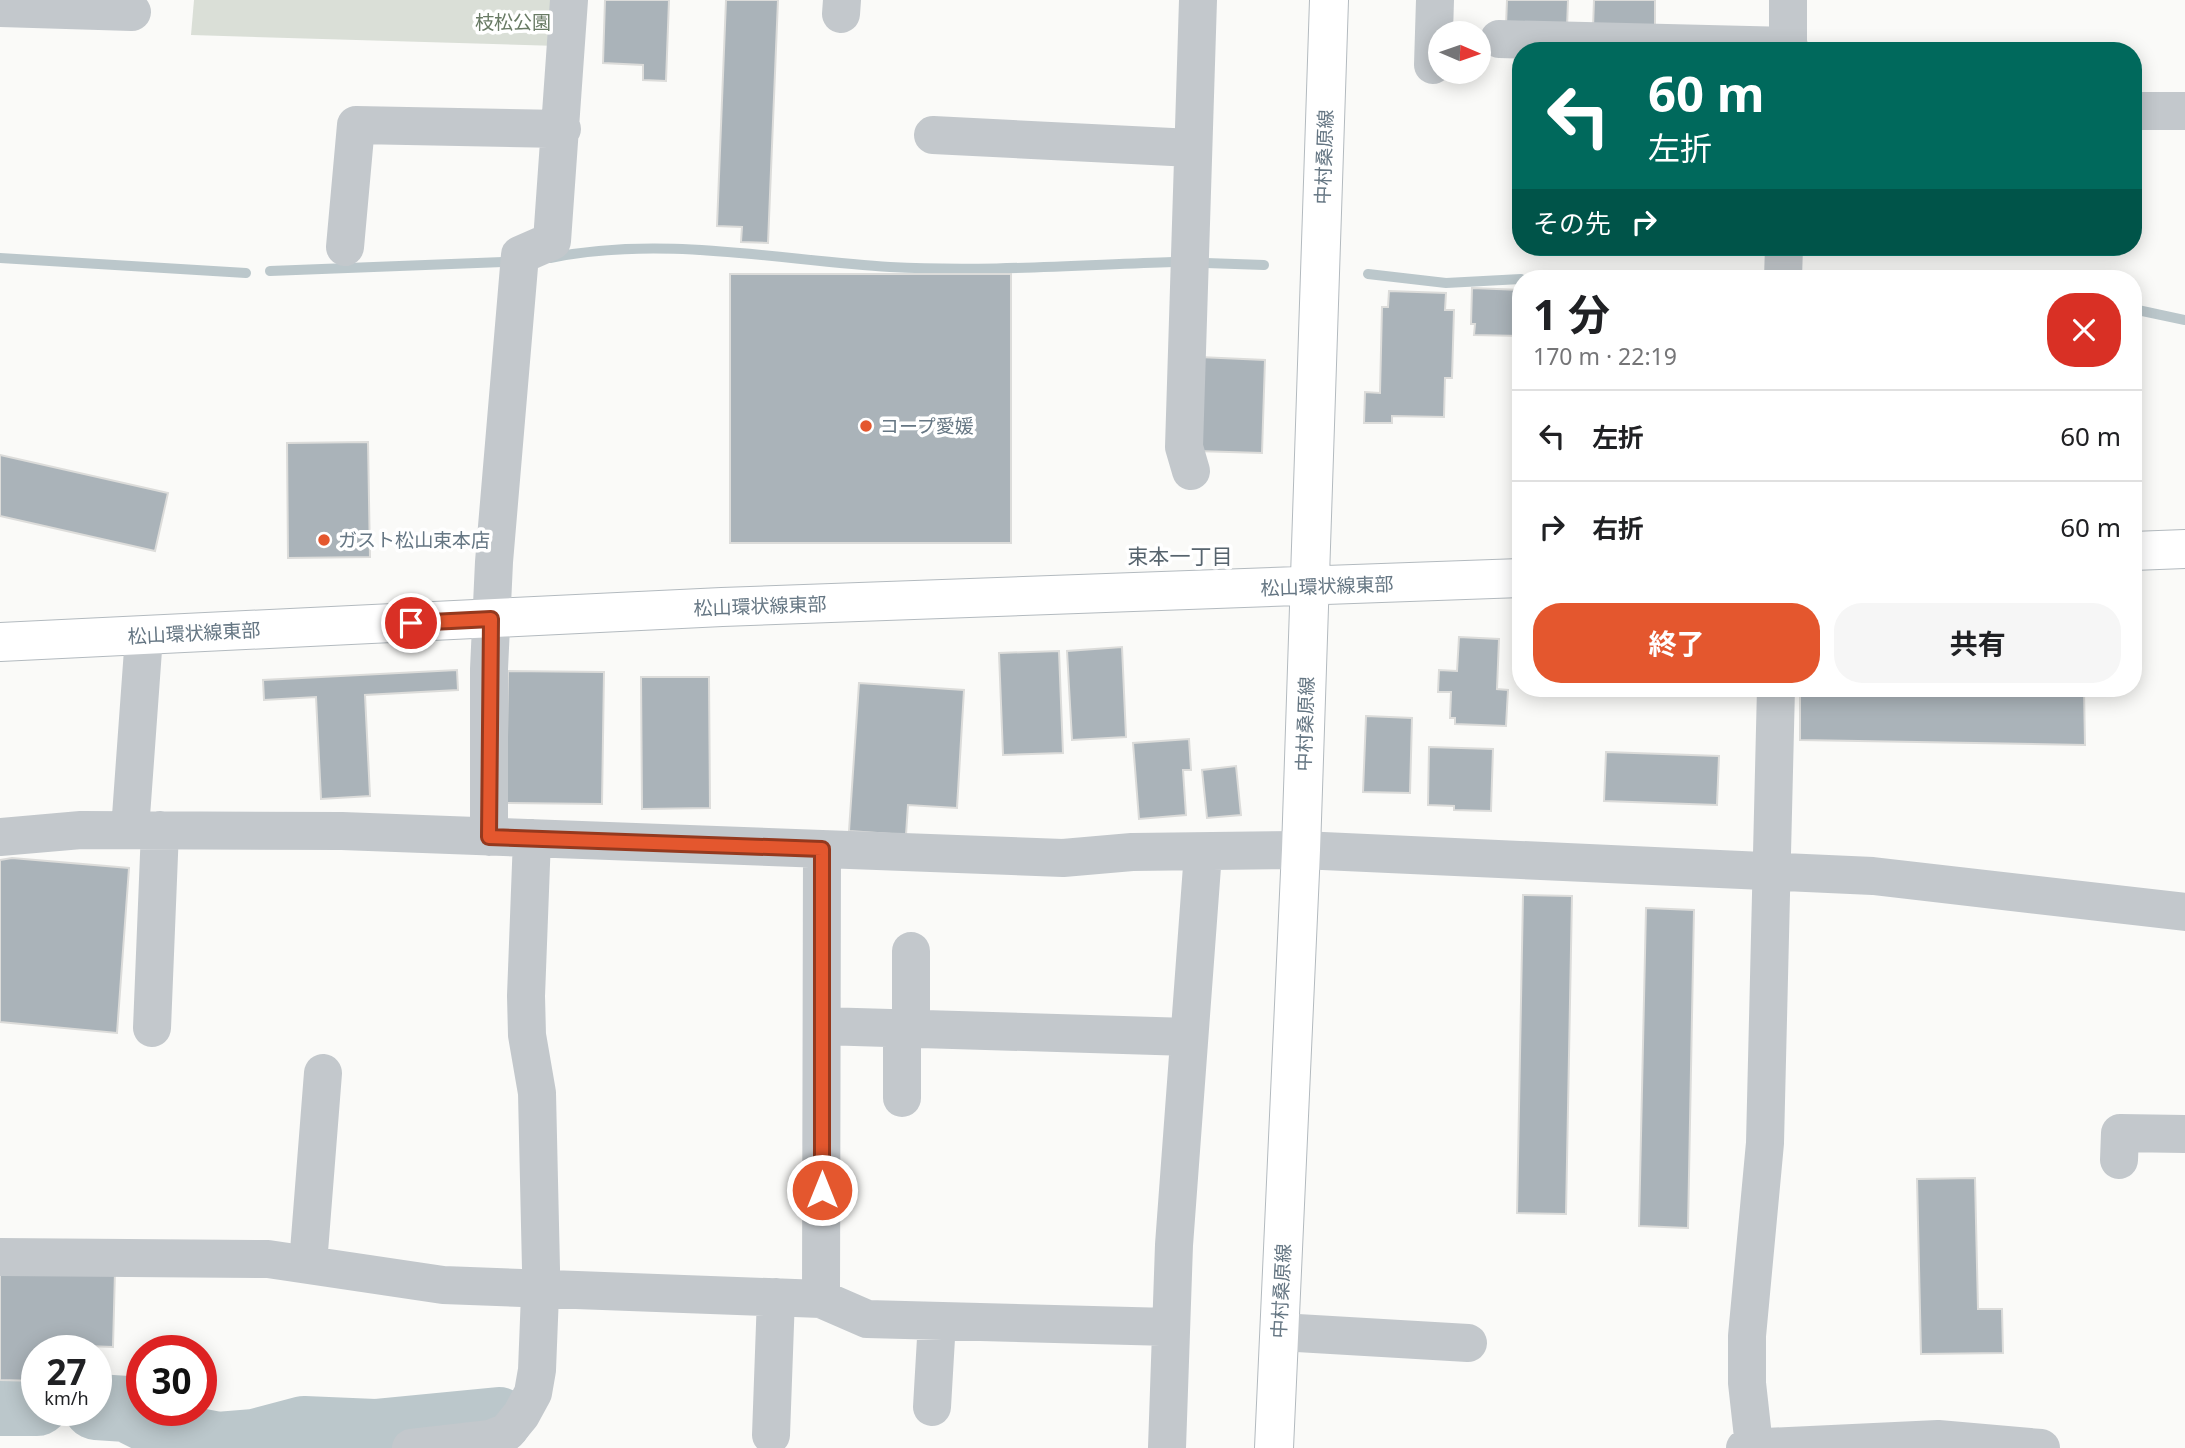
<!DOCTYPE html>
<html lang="ja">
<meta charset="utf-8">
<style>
body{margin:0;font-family:"Noto Sans","Noto Sans JP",sans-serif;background:#f6f6f6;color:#202124;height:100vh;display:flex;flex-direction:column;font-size:26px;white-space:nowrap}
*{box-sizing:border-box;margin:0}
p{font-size:23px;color:#757577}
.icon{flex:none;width:38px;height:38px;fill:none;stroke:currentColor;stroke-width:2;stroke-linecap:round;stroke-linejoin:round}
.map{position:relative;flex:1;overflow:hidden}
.drawer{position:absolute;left:1512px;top:270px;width:630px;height:427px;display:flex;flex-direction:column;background:#fff;border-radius:28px;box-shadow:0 4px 18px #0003}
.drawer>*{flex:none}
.hud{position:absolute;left:1512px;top:42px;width:630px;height:214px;border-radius:28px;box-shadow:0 4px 18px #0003;background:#00695c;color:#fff;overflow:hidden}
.needle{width:46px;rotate:92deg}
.buttons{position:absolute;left:1428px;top:21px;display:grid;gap:14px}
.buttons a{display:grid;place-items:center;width:63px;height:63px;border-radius:50%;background:#fff;box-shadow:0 4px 18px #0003;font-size:35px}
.speed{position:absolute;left:21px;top:1335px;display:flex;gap:14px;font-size:35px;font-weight:700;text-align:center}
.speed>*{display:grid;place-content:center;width:91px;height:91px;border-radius:50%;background:#fff;box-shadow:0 4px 18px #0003;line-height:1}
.speed small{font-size:18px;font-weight:400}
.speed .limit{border:10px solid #d22;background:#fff;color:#111}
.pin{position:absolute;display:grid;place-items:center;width:60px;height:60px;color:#fff;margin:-30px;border:4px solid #fff;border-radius:50%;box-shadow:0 2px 7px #0007}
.me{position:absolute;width:77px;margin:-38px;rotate:0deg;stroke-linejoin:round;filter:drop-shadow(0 0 5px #0008)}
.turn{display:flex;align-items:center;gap:24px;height:147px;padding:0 21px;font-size:32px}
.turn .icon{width:91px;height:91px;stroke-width:2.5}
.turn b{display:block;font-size:49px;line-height:60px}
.then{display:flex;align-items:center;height:66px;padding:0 21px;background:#0003;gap:14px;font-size:26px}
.round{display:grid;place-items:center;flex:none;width:74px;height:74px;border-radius:28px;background:#f6f6f6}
.summary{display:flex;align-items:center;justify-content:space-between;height:119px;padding:0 21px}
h1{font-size:42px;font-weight:700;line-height:52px}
.button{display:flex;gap:14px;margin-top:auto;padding:14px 21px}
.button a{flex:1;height:80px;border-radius:28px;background:#e4572e;color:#fff;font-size:28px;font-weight:700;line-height:80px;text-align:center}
.button a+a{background:#f6f6f6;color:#202124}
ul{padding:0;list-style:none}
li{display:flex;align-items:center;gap:21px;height:91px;padding:0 21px;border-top:2px solid #e0e0e0}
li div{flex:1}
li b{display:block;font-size:26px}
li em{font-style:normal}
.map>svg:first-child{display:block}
.green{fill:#dadfd7}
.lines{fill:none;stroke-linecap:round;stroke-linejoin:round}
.stream{stroke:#bbc7cb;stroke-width:10}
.river{stroke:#bbc7cb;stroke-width:66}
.building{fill:#aab3b9;stroke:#dcdcda;stroke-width:2}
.secondary-casing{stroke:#b3babf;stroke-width:40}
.street{stroke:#c3c8cc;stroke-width:38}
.secondary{stroke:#fff;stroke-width:38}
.route-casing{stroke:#94391e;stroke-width:18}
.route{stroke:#e4572e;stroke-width:12}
.poi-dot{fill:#e4572e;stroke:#fff;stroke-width:2.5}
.labels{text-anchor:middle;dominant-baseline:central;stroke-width:7;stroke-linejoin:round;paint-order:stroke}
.park-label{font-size:19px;fill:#687a64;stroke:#fff}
.street-label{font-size:19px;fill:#657683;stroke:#fff}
.poi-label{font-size:19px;fill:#657683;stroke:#fff;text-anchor:start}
.neighbourhood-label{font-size:21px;fill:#57646e;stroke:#fff}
</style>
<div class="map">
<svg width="2185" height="1448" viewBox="0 0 2185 1448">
<rect width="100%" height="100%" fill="#fafaf8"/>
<path class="green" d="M194,0H559L558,46L191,35Z"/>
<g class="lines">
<path class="stream" d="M0,258L246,273
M550,258C662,235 778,260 890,267C984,272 1079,265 1173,262
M1206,263L1264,265
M270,271L503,262
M1368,274L1446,283L1521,279
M2133,309L2185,320"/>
<path class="river" d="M0,1403H37
M96,1407L127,1409L187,1439L218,1445L255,1442L304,1429L375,1432L499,1420"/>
</g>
<path class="building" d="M605,0H669L666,81L643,80V65L603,63Z
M726,0H778L768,243L741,242L742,227L717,226Z
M1507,0H1568L1567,28L1506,26Z
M1594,0H1655V30L1593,28Z
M730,274H1011V543H730Z
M1472,288L1521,290V336L1474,335L1475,324H1471Z
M1389,291L1446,293L1445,310H1454L1452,378H1445L1444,417L1392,416V423H1364L1365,392L1380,393L1382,307H1388Z
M1199,357L1265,360L1262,453L1196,451Z
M368,442L370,557L288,558L287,443Z
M0,455L168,493L155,551L0,516Z
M1459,637L1499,639L1497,689L1508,690L1506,726L1455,724V718H1450L1451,692H1438L1439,670L1457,671Z
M1122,647L1126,737L1072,740L1067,651Z
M1059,651L1063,753L1003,755L999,653Z
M457,670L458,690L365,695L370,796L321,799L316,697L264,700L263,680Z
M508,671L604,672L602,804L506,803Z
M641,677H709L710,808L642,809Z
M859,683L964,690L957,808L908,805L906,835L849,831Z
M1800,688H2084L2085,745L1800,740Z
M1366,716L1412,718L1410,793L1363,792Z
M1189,739L1191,770H1183L1186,815L1139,819L1133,743Z
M1429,747L1493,749L1491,811L1454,810V806L1428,805Z
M1606,752L1719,756L1717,805L1604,801Z
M1236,766L1241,815L1207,818L1202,770Z
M12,858L129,868L117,1033L0,1022V860Z
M1523,895L1572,896L1566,1214L1517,1213Z
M1646,908L1694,910L1688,1228L1639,1226Z
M1975,1178L1978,1309H2002L2003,1353L1921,1354L1917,1179Z
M0,1268L115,1271L113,1347L87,1346V1351H37V1381L0,1380Z"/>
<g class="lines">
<defs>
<path id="secondary" d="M2133,551L2185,549
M0,642L722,607L1521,578
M1274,1448L1301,850L1329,0"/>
</defs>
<use href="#secondary" class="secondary-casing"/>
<path class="street" d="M1788,0V51
M0,8L132,12
M841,14L842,0
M1499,39L1789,46
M1433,65L1435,0
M2133,111H2185
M933,135L1192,148
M345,247L356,125L562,129
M1783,278L1784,247
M1191,471L1184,447L1198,0
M130,830L144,636
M0,837L81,830L342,831L1063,858L1132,852L1301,850L1873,876L2185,912
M489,837V669L494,562L520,255L552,241L569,0
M822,849L821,1299L867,1319L1170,1327
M822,1026L1189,1037
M152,1028L160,830
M911,1028V951
M902,1098V1028
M2119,1160L2120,1133L2185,1134
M0,1257L268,1259L443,1285L821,1299
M308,1264L323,1073
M1280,1332L1468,1343
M932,1407L937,1321
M771,1435L776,1297
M1754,1446L1747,1383V1336L1765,1143L1776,688
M411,1448L490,1439L507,1432L521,1415L533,1393L537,1370L541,1269L537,1093L527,1035L526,996L532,838
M1167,1448L1174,1245L1203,853
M1745,1448L1938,1439L2041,1448"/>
<use href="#secondary" class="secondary"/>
</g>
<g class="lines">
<defs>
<path id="route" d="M411,623L491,619L489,837L822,849V1190"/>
</defs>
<use href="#route" class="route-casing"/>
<use href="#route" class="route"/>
</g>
<g class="poi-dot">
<circle cx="866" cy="426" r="7"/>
<circle cx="324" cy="540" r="7"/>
</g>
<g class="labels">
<g class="park-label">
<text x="513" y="22">枝松公園</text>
</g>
<g class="street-label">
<text transform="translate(1324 157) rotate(-88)">中村桑原線</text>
<text transform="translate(1327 586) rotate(-2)">松山環状線東部</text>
<text transform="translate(760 606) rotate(-2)">松山環状線東部</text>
<text transform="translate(194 633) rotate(-3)">松山環状線東部</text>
<text transform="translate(1305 724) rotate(-88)">中村桑原線</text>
<text transform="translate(1281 1291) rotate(-87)">中村桑原線</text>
</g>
<g class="poi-label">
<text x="880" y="426">コープ愛媛</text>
<text x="338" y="540">ガスト松山束本店</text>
</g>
<g class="neighbourhood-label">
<text x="1180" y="556">束本一丁目</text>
</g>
</g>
</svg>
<div class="buttons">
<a><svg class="needle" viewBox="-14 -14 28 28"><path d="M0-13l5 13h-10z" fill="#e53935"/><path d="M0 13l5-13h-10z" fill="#757577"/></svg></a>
</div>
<div class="speed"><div>27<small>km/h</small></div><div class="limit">30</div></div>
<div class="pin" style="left:411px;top:623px;background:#d93025"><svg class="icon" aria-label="arrive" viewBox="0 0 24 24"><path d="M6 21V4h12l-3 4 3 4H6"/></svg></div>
<svg class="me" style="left:822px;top:1190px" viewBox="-20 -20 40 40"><circle r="17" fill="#e4572e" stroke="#fff" stroke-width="3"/><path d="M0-11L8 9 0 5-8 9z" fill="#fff"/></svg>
<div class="hud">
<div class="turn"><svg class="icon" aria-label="left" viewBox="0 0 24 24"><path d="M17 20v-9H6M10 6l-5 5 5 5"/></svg><div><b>60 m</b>左折</div></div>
<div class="then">その先<svg class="icon" aria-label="right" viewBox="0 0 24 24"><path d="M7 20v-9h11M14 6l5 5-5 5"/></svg></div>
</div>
<section class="drawer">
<div class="summary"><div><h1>1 分</h1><p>170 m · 22:19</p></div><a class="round" style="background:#d93025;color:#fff"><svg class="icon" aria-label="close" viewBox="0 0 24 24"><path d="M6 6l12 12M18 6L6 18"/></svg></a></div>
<ul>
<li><svg class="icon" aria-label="left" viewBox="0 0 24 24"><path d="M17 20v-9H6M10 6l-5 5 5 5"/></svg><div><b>左折</b></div><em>60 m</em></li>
<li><svg class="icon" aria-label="right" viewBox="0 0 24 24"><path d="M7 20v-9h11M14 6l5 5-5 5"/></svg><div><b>右折</b></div><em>60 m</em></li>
</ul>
<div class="button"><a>終了</a><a>共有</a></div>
</section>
</div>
